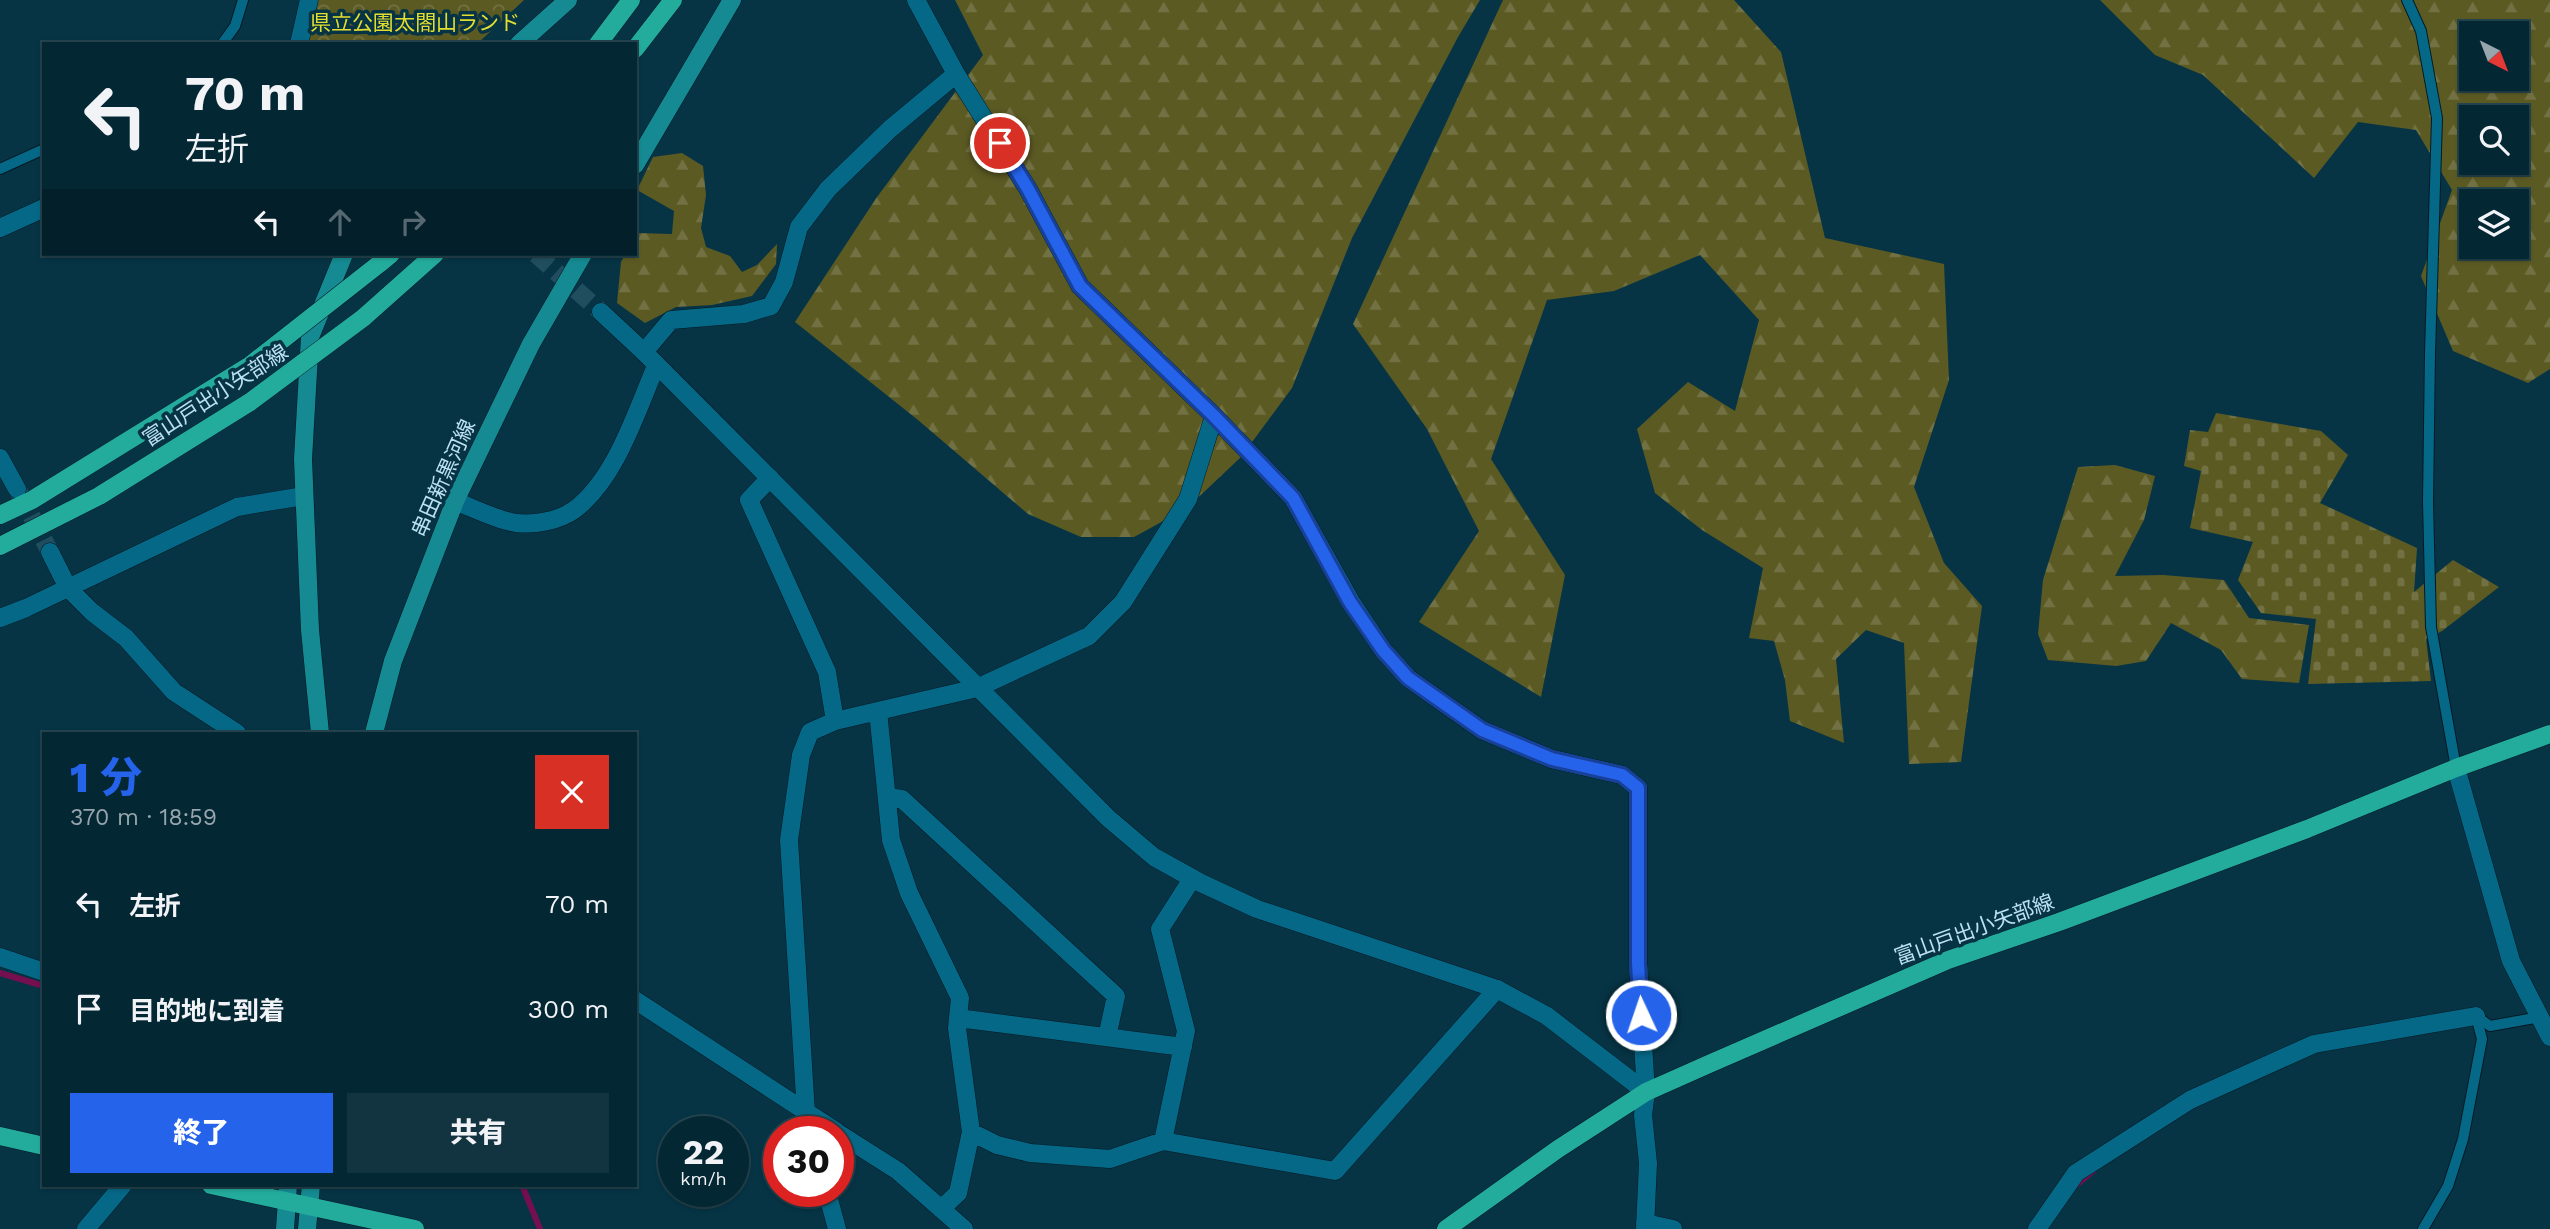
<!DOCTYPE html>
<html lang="ja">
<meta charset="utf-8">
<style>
body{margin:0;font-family:"Work Sans","Noto Sans JP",sans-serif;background:#123340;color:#f1f3f6;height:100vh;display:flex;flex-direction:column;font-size:26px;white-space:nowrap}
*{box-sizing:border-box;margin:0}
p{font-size:23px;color:#97a5ac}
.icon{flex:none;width:38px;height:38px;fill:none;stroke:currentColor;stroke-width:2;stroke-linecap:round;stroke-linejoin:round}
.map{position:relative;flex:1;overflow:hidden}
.panel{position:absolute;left:42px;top:732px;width:595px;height:455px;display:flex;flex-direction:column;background:#042734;border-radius:0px;box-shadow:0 2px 5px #0004,0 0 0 2px #25444f}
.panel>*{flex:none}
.hud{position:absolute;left:42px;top:42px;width:595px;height:214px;border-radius:0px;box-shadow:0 2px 5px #0004,0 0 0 2px #25444f;background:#042734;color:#f1f3f6;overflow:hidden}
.needle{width:46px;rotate:138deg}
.tools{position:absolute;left:2459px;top:21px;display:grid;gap:14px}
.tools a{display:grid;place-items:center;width:70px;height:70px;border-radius:0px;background:#042734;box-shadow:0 2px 5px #0004,0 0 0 2px #25444f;font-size:35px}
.speed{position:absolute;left:658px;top:1116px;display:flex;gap:14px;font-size:35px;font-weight:700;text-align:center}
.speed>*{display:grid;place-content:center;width:91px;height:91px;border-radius:50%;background:#042734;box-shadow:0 2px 5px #0004,0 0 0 2px #25444f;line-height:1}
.speed small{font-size:18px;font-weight:400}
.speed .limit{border:10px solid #d22;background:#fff;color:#111}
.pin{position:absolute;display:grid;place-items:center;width:60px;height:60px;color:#fff;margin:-30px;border:4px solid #fff;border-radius:50%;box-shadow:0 2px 7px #0007}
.me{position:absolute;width:77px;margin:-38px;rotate:357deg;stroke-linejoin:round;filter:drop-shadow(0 0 5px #0008)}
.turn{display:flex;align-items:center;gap:24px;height:147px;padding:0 28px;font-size:32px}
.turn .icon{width:91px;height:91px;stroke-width:2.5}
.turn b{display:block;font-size:49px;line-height:60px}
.lanes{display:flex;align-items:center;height:66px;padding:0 28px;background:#0003;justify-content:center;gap:35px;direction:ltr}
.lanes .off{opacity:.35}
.round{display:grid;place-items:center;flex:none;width:74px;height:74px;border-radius:0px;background:#123340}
.summary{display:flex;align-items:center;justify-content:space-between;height:119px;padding:0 28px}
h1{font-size:42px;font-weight:800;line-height:52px;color:#2563eb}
.primary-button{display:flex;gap:14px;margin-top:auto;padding:14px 28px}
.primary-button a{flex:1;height:80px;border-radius:0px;background:#2563eb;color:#fff;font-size:28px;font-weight:800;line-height:80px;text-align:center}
.primary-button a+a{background:#123340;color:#f1f3f6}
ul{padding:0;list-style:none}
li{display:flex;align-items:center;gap:21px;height:105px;padding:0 28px}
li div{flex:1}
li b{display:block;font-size:26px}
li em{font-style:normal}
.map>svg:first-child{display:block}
.forest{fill:url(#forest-firs);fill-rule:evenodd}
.cemetery{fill:url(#cemetery-stones)}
.park{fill:url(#park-crowns)}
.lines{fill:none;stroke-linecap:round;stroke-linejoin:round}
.stream{stroke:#750f50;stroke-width:6}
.minor-tunnel{stroke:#214e5f;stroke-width:18;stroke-dasharray:18 9;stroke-linecap:butt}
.tertiary-tunnel{stroke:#214e5f;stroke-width:18;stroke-dasharray:18 9;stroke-linecap:butt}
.service-casing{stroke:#021a24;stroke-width:12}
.minor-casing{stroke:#021a24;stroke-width:19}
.tertiary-casing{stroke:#021a24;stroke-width:19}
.secondary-casing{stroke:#021a24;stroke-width:19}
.primary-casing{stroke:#021a24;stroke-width:19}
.service{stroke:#066887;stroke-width:10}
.minor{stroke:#066887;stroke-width:18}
.tertiary{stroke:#066887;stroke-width:18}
.secondary{stroke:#158a92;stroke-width:18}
.primary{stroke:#23ac9c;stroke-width:18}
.primary-bridge-casing{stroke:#021a24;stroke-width:19;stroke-linecap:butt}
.primary-bridge{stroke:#23ac9c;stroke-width:18}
.route-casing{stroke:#184099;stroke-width:18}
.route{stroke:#2563eb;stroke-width:12}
.labels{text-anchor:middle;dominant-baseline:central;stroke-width:7;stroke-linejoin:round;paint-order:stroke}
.park-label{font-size:21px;fill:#e2dd2f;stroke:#063445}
.street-label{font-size:21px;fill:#bbe1f2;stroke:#063445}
</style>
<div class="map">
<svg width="2550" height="1229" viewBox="0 0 2550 1229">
<defs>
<pattern id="forest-firs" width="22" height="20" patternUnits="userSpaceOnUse" patternTransform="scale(1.75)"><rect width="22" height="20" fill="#5c5a23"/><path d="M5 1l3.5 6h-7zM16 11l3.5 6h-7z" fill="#717143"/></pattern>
<pattern id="cemetery-stones" width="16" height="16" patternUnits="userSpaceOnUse" patternTransform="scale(1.75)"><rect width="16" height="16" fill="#5c5a23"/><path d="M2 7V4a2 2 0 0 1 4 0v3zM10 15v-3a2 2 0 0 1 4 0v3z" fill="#717143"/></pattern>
<pattern id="park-crowns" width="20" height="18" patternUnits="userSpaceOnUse" patternTransform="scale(1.75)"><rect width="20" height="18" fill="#5c5a23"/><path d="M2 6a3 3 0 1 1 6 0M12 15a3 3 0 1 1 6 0" fill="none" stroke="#717143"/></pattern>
</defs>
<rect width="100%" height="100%" fill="#063445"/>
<path class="forest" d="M955,0H1480L1458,37L1352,238L1292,388L1241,457L1187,508L1134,537H1081L1028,514L918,420L795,322L877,197L983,55Z
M1503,0H1734L1781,52L1825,238L1944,264L1949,380L1914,487L1944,563L1982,606L1961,762L1909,764L1904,643L1866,630L1836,659L1844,743L1790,721L1785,680L1774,641L1749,638L1763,568L1702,530L1655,493L1637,429L1688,382L1735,411L1759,320L1700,255L1614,291L1547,300L1491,459L1565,575L1541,697L1419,622L1479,531L1427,429L1353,324Z
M2100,0H2550V369L2528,383L2453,351L2421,276L2452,190L2416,130L2358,122L2314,178L2203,75L2155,55ZM2471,33H2516V79H2471ZM2471,117H2516V163H2471ZM2471,201H2516V247H2471Z
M682,153L703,166L706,195L701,228L706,247L730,256L742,272L757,265L777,244L776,264L752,296L712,305L676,307L645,323L617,303L621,262L625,254H635L637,233L672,234L674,211L637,190L653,157Z
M2115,465L2155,476L2144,520L2115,576L2163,575L2224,580L2249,618L2309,625L2299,683L2242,679L2221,650L2171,623L2146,661L2116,666L2048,660L2038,634L2043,580L2078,467Z"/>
<path class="cemetery" d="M2216,413L2321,431L2348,455L2320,503L2417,548L2414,592L2453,560L2499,587L2442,631L2426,639L2431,681L2308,684L2316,619L2261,613L2238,580L2253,542L2190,528L2201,471L2184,466L2190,430L2208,432Z"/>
<path class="park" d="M317,0H524L477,44H306Z"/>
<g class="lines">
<path class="stream" d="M0,973L44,986
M522,1185L540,1229
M2074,1187L2093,1171"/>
<path class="minor-tunnel" d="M19,492L50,552"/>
<path class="tertiary-tunnel" d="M536,254L601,312"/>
<defs>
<path id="service" d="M2407,0L2421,31L2437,118L2430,353L2428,502L2431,627L2456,768
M222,44L235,26L243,0
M0,169L44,149
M2423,1229L2448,1186L2463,1139L2482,1039L2476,1016L2490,1026L2540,1017"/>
<path id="minor" d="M916,0L956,74L1028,189L1080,286L1214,416L1293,498L1351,602L1383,650L1408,678L1482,730L1552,759L1622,775L1638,788V963L1646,1092L1643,1115L1648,1163L1645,1229
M644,352L671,320L744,314L771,306L784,282L799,227L828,189L890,129L956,74
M0,458L17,489
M770,478L749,500L827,672L835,721
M50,552L68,588L92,612L126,638L174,692L237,733
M0,618L26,608L237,507L304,496
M878,711L891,840L909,893L960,998L957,1028L971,1132
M887,797L902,799L1116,996L1107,1037
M0,957L44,972
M635,1000L837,1132
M958,1018L1183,1047
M811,1132L806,1113L789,840L801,755L810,732L835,721L977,688L1089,636L1123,602L1188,499L1214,416
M838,1133L898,1171L964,1229
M1163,1141L1186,1031L1160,929L1192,879
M827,1192L837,1229
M941,1209L958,1193L971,1132L997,1145L1030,1153L1110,1159L1163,1141L1335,1171L1497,989
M1645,1223L1673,1229
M86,1229L123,1185
M2037,1229L2076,1173L2190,1100L2314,1044L2476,1016"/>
<path id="tertiary" d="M299,44L309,0
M0,228L44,208
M601,312L644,352L1108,818L1154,857L1201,883L1257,909L1497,989L1547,1016L1646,1092
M455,501C473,508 499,521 516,523C534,525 559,521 574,510C616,479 636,412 656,366
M2456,768L2511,961L2550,1037"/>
<path id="secondary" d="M519,44L568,0
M635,165L732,0
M320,733L310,630L303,459L310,337L344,254
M374,733L393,661L455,501L531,344L583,254
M285,1229L288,1185
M307,1229L311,1185"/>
<path id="primary" d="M598,44L631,0
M635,49L673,0
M379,264L391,254
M363,318L435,254
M0,515L32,500L249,366
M0,546L99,496L250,402
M0,1136L44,1146
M211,1185L415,1229
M1446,1229L1558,1149L1646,1092L1709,1064L1948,960L2059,922L2307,829L2456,768L2550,734"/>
</defs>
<use href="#service" class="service-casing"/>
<use href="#minor" class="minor-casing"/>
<use href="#tertiary" class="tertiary-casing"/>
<use href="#secondary" class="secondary-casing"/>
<use href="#primary" class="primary-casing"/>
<use href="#service" class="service"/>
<use href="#minor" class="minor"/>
<use href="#tertiary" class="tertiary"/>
<use href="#secondary" class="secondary"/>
<use href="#primary" class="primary"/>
<defs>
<path id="primary-bridge" d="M249,366L379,264
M250,402L363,318"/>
</defs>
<use href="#primary-bridge" class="primary-bridge-casing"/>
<use href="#primary-bridge" class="primary-bridge"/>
</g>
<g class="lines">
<defs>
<path id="route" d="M1000,143L1028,189L1080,286L1214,416L1293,498L1350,602L1383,650L1408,678L1482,730L1552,759L1622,775L1638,788V963L1641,1015"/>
</defs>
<use href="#route" class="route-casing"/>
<use href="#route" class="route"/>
</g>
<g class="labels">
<g class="park-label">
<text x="415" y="22">県立公園太閤山ランド</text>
</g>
<g class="street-label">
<text transform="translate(215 395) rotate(-33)">富山戸出小矢部線</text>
<text transform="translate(443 478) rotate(-66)">串田新黒河線</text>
<text transform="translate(1974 929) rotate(-20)">富山戸出小矢部線</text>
</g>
</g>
</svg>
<div class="tools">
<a><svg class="needle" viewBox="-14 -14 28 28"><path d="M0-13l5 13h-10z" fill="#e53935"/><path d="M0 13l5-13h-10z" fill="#97a5ac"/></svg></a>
<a><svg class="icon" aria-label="search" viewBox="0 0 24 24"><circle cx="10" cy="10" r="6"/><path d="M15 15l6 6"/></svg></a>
<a><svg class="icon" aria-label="layers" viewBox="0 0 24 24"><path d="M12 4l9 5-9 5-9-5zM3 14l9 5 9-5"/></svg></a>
</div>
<div class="speed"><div>22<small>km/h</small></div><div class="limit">30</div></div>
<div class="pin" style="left:1000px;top:143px;background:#d93025"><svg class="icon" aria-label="arrive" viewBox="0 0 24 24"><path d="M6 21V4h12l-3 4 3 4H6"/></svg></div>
<svg class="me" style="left:1641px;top:1015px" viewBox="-20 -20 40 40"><circle r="17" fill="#2563eb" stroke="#fff" stroke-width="3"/><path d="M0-11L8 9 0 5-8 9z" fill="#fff"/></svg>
<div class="hud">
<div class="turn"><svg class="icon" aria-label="left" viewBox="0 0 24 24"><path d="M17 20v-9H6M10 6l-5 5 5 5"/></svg><div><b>70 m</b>左折</div></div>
<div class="lanes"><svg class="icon" aria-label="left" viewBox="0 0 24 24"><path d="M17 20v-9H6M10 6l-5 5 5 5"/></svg><svg class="icon off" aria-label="ahead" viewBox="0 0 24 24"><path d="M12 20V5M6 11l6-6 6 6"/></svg><svg class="icon off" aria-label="right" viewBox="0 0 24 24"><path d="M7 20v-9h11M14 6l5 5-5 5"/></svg></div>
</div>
<section class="panel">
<div class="summary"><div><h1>1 分</h1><p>370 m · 18:59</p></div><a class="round" style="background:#d93025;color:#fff"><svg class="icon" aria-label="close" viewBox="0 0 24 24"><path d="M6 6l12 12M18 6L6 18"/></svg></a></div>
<ul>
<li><svg class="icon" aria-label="left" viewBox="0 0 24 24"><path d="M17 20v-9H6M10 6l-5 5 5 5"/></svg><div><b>左折</b></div><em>70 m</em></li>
<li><svg class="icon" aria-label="arrive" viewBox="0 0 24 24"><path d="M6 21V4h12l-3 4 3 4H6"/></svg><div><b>目的地に到着</b></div><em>300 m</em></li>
</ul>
<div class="primary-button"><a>終了</a><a>共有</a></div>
</section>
</div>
